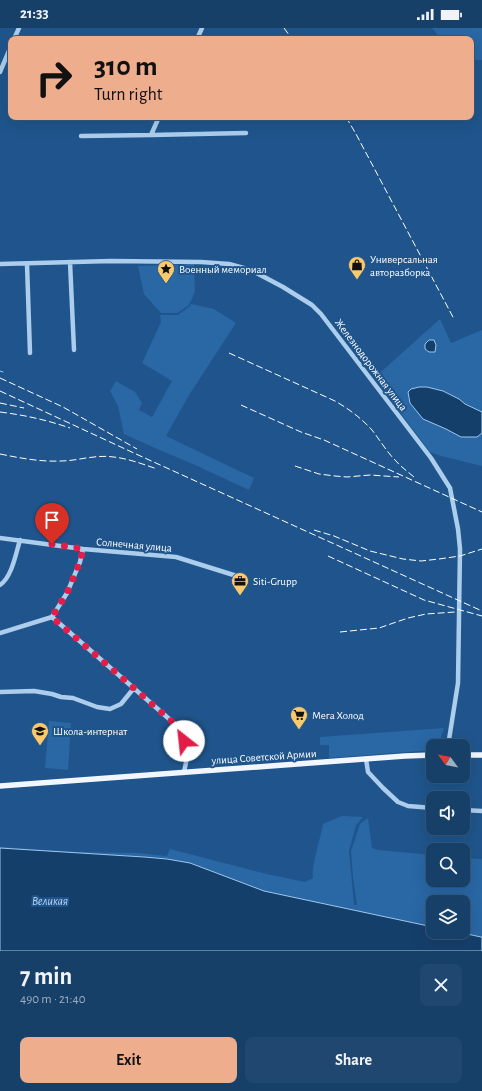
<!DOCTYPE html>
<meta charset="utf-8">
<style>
body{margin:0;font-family:"Alegreya Sans",sans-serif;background:#20476f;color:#f1f3f6;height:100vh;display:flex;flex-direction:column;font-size:15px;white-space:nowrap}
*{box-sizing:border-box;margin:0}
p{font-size:13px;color:#9eafc0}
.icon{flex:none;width:22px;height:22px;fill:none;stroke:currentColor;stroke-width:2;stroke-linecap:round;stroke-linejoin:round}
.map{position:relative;height:923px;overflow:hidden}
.sheet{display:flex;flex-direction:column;background:#174069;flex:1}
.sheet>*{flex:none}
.top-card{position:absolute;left:8px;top:8px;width:466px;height:84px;border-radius:8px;box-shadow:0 4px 16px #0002,0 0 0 1px #36597d;background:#eead8d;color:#111;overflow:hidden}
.needle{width:26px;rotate:302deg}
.buttons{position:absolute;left:426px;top:711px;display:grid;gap:8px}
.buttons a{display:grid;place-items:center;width:44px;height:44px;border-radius:8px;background:#174069;box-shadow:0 4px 16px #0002,0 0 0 1px #36597d;font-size:20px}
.pin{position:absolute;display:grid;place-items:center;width:34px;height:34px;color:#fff;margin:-41px -17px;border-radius:50% 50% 50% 0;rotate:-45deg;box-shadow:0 0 4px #0007}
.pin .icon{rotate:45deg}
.me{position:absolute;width:44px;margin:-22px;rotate:331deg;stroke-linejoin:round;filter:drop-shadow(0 0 3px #0008)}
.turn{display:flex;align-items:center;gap:14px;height:84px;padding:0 20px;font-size:18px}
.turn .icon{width:52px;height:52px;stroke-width:2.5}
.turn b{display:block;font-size:28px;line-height:34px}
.round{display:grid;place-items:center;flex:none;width:42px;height:42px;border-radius:8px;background:#20476f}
.headline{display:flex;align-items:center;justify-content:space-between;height:68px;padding:0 20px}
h1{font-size:24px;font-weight:600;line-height:30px}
.cta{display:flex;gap:8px;margin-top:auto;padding:8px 20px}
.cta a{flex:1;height:46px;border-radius:8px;background:#eead8d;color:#111;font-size:16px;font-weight:600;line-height:46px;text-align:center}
.cta a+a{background:#20476f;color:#f1f3f6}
.status{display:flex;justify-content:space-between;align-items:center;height:28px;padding:0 20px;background:#174069;direction:ltr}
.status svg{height:11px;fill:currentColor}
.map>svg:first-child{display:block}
.green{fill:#2967a5}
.water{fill:#153f6b;stroke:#a0c8ed}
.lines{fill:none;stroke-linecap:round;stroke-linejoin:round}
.stream{stroke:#a0c8ed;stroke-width:1}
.minor{stroke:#accdec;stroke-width:4.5}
.major{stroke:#f2f7ff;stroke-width:5.5}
.rail{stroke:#fff;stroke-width:1;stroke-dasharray:7 3;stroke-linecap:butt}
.route{stroke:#e11d48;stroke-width:7;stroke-dasharray:0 12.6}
.labels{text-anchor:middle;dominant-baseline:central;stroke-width:4;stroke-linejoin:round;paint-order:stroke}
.poi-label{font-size:11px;fill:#fff;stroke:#1f558c;text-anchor:start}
.street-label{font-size:11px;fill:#fff;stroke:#1f558c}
.water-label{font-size:12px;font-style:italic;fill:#b8d6f3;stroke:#1f558c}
</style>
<div class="status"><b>21:33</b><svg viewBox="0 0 49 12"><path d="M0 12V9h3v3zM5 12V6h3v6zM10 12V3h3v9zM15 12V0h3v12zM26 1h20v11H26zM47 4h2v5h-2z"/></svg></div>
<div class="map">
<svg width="482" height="923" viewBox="0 0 482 923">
<rect width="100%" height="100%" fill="#1f558c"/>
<path class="green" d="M432,0H482V32H471V11H441Z
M194,236L195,264L189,277L177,285H161L144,266L138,238Z
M191,276L214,281L236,295L189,367L166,408L254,450L249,462L195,437L155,420L124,406L118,378L110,363L116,353L135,364L142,375L139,382L152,389L172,353L142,335L161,294L160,287H178L190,278Z
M440,291L451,315L482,302V384L465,376L459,371L443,363L426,359L411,361L437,398L446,401L461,409H477L482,405V438L441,428L430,424L388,368L374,350Z
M49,693L71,695L68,742L45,740Z
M444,700L438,718H433V722L329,730V717H320V709Z
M342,788L363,789L356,797L349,823L354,877H357L353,849L351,823L360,796L368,790L372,820L378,822L433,827V852H463V830L482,831V909L458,904H463V874H433V899L264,863L190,835L167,831L144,829L0,820V819L75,824L138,825L167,828L170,821L267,846L305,854L313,850C311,838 321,809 323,796Z"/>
<path class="water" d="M429,312H434L436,317L435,324H429L425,321V316Z
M419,359H427L443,363L459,371L465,376L482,384V405L477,409H461L446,401L423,391L410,375L408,364L411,361Z
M0,820L144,829L167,831L190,835L264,863L433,899V904H458L481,909H482V923H0Z"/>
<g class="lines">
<path class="stream" d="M0,343L3,344"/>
<path class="minor" d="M14,11L19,0
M197,11L202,0
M0,44L11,18
M159,89L151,107L246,105
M81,108L151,107
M70,234L74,322
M0,236L111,233L201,234L229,236L251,242L283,259L312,277L321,286L431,430L450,460L458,501L460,521L458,655L448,718
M27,236L30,325
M0,510L83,521L176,529L240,549
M0,557C12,549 16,525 20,512
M52,589L183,703L187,730L184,744
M52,589L67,565L80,534L83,521
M0,605L52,589
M0,664L34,663L52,666L61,669L73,670L97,679L110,681L121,676L134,660
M366,731L368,744L383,760L398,774L408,778L433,780
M463,782L482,783"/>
<path class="major" d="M463,727H482
M0,758L405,728L433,727"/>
<path class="rail" d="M284,0L292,11
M346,89L356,106L454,291
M229,325L335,373C349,381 361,390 372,402C380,412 386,423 395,432C401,439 407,443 414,449
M0,350L63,379L137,421
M0,363L136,426L482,583
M0,375L24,380
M241,377L301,404L324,412L482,484
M0,384C24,387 47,392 70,400
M0,426C20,430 40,434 61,433C72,433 83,430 94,429C116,426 137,434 157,441
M295,438L319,446L335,448L347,449L370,447L399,449
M314,502L334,508L370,523L403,531L421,533L439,531L460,528L482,521
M328,528L424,572L482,588
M340,604L379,600L408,590L426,586L455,584"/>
</g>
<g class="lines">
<path class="route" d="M52,516L83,521L80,534L67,565L52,589L183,703L184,713"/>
</g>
<defs>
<symbol id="shop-pin" viewBox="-11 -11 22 30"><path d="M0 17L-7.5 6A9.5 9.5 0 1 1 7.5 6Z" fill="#fac96c" stroke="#1f558c"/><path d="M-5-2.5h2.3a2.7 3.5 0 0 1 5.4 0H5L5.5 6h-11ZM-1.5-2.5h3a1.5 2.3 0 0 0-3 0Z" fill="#111"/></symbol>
<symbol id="sight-pin" viewBox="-11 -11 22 30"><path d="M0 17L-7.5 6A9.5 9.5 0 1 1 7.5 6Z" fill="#fac96c" stroke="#1f558c"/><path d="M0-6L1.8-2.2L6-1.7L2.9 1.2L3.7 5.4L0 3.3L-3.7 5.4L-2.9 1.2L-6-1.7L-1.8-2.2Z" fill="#111"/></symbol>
<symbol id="office-pin" viewBox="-11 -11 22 30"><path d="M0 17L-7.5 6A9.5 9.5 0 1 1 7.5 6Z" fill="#fac96c" stroke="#1f558c"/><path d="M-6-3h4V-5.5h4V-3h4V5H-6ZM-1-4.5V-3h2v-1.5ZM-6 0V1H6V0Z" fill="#111"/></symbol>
<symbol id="supermarket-pin" viewBox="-11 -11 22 30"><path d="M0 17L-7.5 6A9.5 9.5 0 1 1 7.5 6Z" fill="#fac96c" stroke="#1f558c"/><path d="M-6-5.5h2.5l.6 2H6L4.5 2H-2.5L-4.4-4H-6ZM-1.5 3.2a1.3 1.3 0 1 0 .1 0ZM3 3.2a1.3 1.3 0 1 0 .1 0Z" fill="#111"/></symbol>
<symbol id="school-pin" viewBox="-11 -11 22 30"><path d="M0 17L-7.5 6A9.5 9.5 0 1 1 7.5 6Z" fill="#fac96c" stroke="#1f558c"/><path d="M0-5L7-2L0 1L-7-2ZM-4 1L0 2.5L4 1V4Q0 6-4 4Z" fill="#111"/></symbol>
</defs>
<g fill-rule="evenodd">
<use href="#shop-pin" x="347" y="227" width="20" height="27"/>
<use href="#sight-pin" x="156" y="231" width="20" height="27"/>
<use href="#office-pin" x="230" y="543" width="20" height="27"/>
<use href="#supermarket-pin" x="289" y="677" width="20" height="27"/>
<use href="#school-pin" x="30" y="693" width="20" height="27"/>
</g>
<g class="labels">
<g class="poi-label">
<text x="370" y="231">Универсальная<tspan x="370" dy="13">авторазборка</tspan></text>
<text x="179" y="241">Военный мемориал</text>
<text x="253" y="553">Siti-Grupp</text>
<text x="312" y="687">Мега Холод</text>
<text x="53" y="703">Школа-интернат</text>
</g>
<g class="street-label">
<text transform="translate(371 337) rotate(53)">Железнодорожная улица</text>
<text transform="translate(134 517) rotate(5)">Солнечная улица</text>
<text transform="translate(264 729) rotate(-4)">улица Советской Армии</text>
</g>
<g class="water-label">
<text x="50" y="873">Великая</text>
</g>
</g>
</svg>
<div class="buttons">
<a><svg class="needle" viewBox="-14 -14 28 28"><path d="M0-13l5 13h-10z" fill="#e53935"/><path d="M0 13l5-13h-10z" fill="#9eafc0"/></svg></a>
<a><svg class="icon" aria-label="sound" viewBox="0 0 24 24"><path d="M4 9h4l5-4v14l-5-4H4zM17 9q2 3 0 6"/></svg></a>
<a><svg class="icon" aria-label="search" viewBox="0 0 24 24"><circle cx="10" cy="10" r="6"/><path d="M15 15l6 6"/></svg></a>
<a><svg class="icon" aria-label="layers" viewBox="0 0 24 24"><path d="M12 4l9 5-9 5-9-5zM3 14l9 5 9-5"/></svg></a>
</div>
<div class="pin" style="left:52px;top:516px;background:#d93025"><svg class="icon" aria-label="arrive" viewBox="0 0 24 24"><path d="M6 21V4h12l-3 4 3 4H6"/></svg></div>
<svg class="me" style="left:184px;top:713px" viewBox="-20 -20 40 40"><circle r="19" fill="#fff"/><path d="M0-13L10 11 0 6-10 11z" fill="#e11d48"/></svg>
<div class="top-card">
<div class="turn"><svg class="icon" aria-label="right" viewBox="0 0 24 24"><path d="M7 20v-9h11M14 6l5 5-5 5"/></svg><div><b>310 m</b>Turn right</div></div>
</div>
</div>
<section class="sheet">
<div class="headline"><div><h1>7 min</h1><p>490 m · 21:40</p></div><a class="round"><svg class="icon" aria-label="close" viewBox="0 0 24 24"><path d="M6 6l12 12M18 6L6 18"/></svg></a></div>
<div class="cta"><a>Exit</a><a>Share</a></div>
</section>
